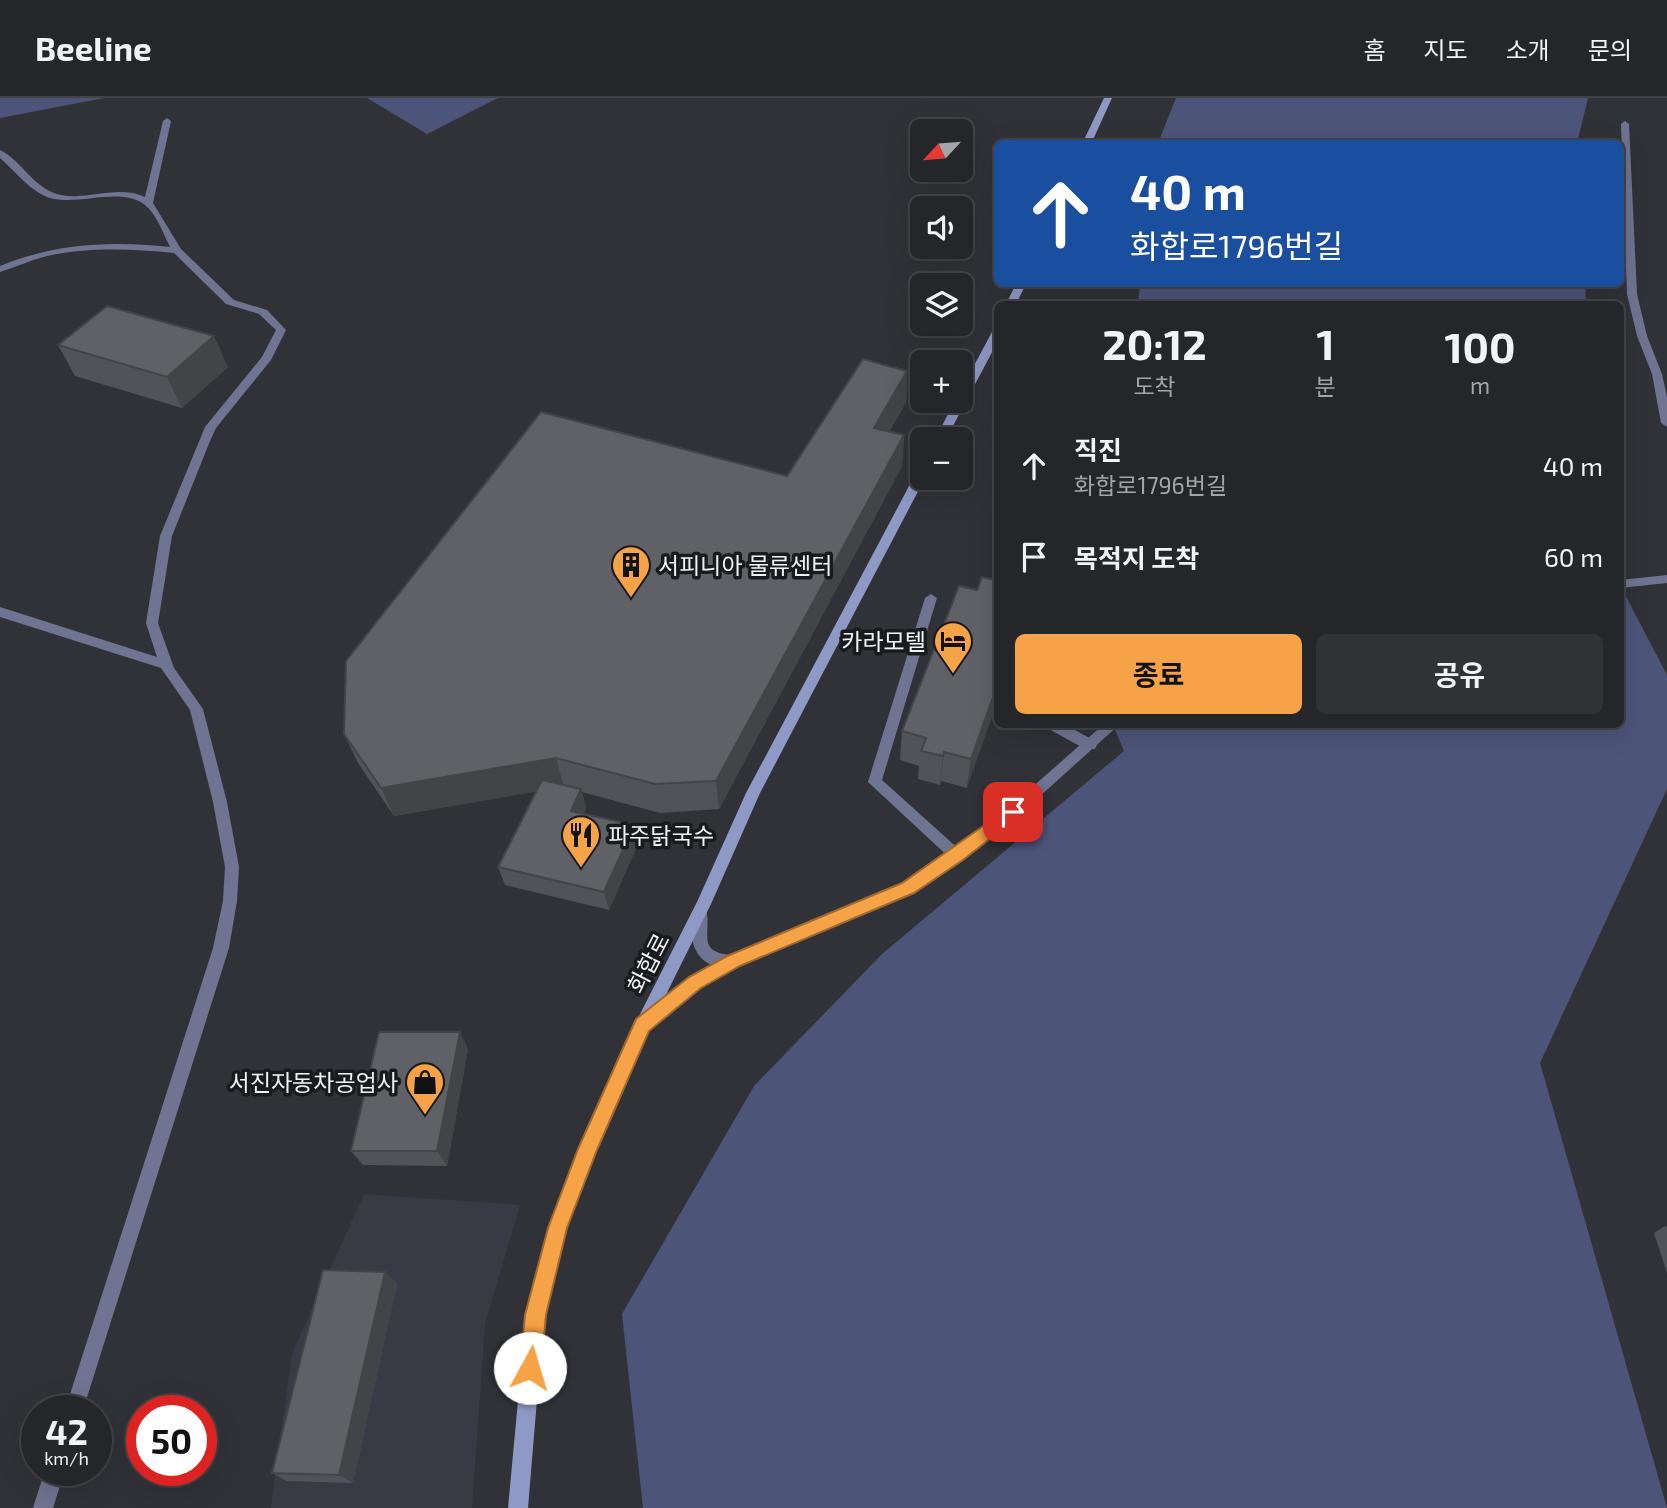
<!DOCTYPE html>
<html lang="ko">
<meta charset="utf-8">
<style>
body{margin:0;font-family:"Exo 2","Noto Sans KR",sans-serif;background:#313236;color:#f1f3f6;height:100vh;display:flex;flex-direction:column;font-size:26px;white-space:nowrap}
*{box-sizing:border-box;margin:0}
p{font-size:23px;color:#a3a5a8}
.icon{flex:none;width:38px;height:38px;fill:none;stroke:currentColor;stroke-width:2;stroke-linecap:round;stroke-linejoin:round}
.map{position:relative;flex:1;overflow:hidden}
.side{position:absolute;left:994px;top:203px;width:630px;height:427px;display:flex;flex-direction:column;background:#25262a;border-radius:10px;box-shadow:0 7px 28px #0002,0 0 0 2px #424347}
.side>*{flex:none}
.hud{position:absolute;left:994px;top:42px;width:630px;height:147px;border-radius:10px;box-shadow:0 7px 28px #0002,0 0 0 2px #424347;background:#1a4fa0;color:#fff;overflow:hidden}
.needle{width:46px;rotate:244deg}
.controls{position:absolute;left:910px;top:21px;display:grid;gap:14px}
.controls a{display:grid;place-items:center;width:63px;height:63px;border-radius:10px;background:#25262a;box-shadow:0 7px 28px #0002,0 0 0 2px #424347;font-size:35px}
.speed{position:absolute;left:21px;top:1297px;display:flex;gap:14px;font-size:35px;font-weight:700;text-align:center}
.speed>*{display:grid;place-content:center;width:91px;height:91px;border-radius:50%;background:#25262a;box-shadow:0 7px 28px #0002,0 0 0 2px #424347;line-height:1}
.speed small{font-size:18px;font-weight:400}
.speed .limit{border:10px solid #d22;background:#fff;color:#111}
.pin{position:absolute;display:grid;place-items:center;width:60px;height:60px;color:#fff;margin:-30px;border-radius:14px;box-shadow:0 4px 10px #0006}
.me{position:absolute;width:77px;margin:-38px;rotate:6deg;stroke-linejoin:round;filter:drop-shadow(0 0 5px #0008)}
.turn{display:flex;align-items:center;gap:24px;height:147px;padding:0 21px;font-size:32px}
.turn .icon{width:91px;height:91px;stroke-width:2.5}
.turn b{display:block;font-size:49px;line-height:60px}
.eta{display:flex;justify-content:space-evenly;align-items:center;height:119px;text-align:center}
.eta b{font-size:42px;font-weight:700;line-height:49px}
.cta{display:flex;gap:14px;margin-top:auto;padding:14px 21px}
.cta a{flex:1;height:80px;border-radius:10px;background:#f6a246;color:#111;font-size:28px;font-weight:700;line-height:80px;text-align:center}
.cta a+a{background:#313236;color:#f1f3f6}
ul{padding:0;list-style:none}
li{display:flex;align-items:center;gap:21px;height:91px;padding:0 21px}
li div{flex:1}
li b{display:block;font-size:26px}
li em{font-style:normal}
header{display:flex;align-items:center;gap:42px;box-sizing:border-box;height:98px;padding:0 35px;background:#25262a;border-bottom:2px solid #424347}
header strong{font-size:33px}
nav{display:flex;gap:38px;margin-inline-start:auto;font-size:24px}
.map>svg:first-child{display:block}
.built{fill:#383b46}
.green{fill:#4d547a}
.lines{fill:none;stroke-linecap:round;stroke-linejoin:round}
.lane{fill:#6e7491;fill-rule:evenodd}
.street{fill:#6e7491;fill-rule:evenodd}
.secondary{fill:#8f99c6;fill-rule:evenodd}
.wall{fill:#525359}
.shaded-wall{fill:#424448}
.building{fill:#5f6167;stroke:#424448;stroke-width:2}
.route{fill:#f6a246;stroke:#a0692e;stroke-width:2}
.labels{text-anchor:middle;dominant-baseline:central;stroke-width:7;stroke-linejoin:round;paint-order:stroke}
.poi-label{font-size:23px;fill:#f1f2f6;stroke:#191a1d;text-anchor:start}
.street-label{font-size:23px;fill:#f1f2f6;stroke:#191a1d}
</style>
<header>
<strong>Beeline</strong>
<nav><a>홈</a><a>지도</a><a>소개</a><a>문의</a></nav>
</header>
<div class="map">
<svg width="1667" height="1410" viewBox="0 0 1667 1410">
<rect width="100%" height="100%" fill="#313238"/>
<path class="built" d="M364,1096L520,1107L485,1226L472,1410H271L292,1255Z"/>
<path class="green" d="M0,0H104L0,20Z
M367,0H498L427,36Z
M1176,0H1588L1577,45H1158Z
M1140,186H1585L1586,206H1138Z
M1621,489L1667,577V691L1540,965L1667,1410H643L622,1216L754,988L882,856L1124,653L1113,627L1620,626Z"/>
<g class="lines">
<path class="lane" d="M167,20L171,23L153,105L181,151L234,202L267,212L286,232L271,262L216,330L210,343L172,438L158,525L174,570L203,611L227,704L239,769L237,803L229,850L83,1312H65L213,850L223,803L225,769L213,704L190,612L161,570L0,519V509L157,559L146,525L160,438L205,329L262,259L276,232L259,216L226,206L174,155C132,151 89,149 47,158C31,162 16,169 0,174V168C56,145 111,143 170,149C163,135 157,117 145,107C122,88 79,108 50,100C31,94 15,73 0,60V52C21,62 33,89 57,96C86,104 116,86 145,99L163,23Z
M931,496L937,500L882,682L962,754L964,758L962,762L957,764L952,762L868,684L925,500Z
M1046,626H1064L1095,643L1097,647L1095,651H1085L1047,630Z
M45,1372H65L53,1410H33Z"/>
<path class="street" d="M1625,23L1629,26L1637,196L1647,238L1662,276L1667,299V329L1661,325L1652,276L1637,238L1627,196L1621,26Z
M1667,477V485L1620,490V482Z
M1104,626H1120L999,735L913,794L739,868L700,890L650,931L644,933L638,931L636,926L638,921L690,880L712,867C690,859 687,828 695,808L700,807L705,808C714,832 693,855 733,857L903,786L989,727Z"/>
<path class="secondary" d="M1104,0H1112L1091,46H1082Z
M1016,186H1026L1016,206H1006Z
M998,229V243L946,341H935L955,303H961V292L993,232Z
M922,371V380H925L760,695L711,806L649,931L595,1052L566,1131L544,1217L528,1410H508L526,1217L548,1131L579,1051L637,922L697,804L746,695L916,375Z"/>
</g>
<path class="wall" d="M58,247L228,269L182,310L75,278Z
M907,273L906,304L889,334L904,337L902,368L719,711L660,715L582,694L586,710L584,716L634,727L638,746L609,812L505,787L498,769L536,693L394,718L358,665L344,636L787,378Z
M998,483L967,690L941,683L940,687L918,681L919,668L900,662L902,633L977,492Z
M468,951L447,1068L363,1067L351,1053Z
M1665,1128L1667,1129V1175L1654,1135Z
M385,1174L397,1186L353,1385L287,1383L272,1375Z"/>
<path class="shaded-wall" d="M214,238L228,269L182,310L167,279Z
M907,273L906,304L873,361L874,330Z
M904,337L902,368L719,711L716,683Z
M998,585V602L967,690L971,661Z
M944,654L941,683L940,687L943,658Z
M556,660L564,689L394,718L381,690Z
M581,691L586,710L577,732L571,713Z
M634,727L638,746L609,812L604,794Z
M460,934L468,951L447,1068L437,1053Z
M385,1174L397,1186L353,1385L339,1377Z"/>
<path class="building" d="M107,208L214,238L167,279L58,247Z
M863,261L907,273L874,330L904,337L716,683L655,686L556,660L381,690L344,636L346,563L541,314L787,378Z
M982,479L998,483V585L971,661L944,654L943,658L921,653L926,640L902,633L959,488L977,492Z
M542,682L581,691L571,713L634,727L604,794L498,769Z
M379,934H460L437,1053H351Z
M323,1172L385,1174L339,1377L272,1375Z"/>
<path class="route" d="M1013,707L1019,709L1021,714L1019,718L963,762L914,795L740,868L701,890L649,933L597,1052L567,1130L546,1217L541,1270L538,1278L530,1281L523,1278L520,1270L525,1217L548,1130L578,1051L636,921L689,879L727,858L902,785Z"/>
<defs>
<symbol id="building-pin" viewBox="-11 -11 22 30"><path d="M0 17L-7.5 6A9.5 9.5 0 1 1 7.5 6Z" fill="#f6a246" stroke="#191a1d"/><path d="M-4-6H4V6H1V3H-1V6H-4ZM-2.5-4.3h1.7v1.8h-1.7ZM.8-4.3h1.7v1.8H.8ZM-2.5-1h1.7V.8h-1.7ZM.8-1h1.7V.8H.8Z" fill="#111"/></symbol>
<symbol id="hotel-pin" viewBox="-11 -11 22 30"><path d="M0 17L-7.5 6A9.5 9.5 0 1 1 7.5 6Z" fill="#f6a246" stroke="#191a1d"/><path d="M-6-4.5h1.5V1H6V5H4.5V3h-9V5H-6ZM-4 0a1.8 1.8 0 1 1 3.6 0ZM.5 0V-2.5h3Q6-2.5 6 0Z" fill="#111"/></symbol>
<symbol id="restaurant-pin" viewBox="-11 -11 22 30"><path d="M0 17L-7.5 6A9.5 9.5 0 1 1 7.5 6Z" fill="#f6a246" stroke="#191a1d"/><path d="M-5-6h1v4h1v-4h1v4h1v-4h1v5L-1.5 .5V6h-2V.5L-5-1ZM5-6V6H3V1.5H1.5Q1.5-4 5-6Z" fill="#111"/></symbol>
<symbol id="shop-pin" viewBox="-11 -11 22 30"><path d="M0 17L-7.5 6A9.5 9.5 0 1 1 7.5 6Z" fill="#f6a246" stroke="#191a1d"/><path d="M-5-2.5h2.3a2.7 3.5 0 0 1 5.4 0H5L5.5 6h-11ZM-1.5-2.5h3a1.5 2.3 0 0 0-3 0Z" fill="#111"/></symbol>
</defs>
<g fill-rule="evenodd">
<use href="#building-pin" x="609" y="445" width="44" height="60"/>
<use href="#hotel-pin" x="931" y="521" width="44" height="60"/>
<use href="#restaurant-pin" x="559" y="715" width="44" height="60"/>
<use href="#shop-pin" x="403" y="962" width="44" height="60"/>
</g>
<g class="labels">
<g class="poi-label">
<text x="658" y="467">서피니아 물류센터</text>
<text x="926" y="543" text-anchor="end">카라모텔</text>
<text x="608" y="737">파주닭국수</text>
<text x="398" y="984" text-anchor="end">서진자동차공업사</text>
</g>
<g class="street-label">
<text transform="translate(648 865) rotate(-63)">화합로</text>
</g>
</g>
</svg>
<div class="controls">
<a><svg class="needle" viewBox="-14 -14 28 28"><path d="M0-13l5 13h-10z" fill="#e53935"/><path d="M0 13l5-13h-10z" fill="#a3a5a8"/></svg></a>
<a><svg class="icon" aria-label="sound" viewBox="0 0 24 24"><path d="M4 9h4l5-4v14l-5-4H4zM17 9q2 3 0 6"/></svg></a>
<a><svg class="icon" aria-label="layers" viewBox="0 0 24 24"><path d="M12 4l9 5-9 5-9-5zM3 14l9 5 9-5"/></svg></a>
<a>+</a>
<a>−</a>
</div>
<div class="speed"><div>42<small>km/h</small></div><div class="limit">50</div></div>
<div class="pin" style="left:1013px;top:714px;background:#d93025"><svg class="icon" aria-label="arrive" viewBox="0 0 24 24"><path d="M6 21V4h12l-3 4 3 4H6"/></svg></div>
<svg class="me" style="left:530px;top:1270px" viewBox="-20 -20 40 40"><circle r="19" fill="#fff"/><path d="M0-13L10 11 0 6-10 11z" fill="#f6a246"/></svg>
<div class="hud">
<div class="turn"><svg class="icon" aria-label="ahead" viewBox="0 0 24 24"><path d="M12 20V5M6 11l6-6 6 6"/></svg><div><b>40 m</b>화합로1796번길</div></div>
</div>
<section class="side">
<div class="eta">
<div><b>20:12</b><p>도착</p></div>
<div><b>1</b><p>분</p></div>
<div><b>100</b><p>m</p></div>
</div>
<ul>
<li><svg class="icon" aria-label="ahead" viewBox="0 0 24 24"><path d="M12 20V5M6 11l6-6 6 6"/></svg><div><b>직진</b><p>화합로1796번길</p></div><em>40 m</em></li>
<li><svg class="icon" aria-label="arrive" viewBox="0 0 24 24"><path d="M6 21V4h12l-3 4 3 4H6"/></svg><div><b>목적지 도착</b></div><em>60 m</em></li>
</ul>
<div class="cta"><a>종료</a><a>공유</a></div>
</section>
</div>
